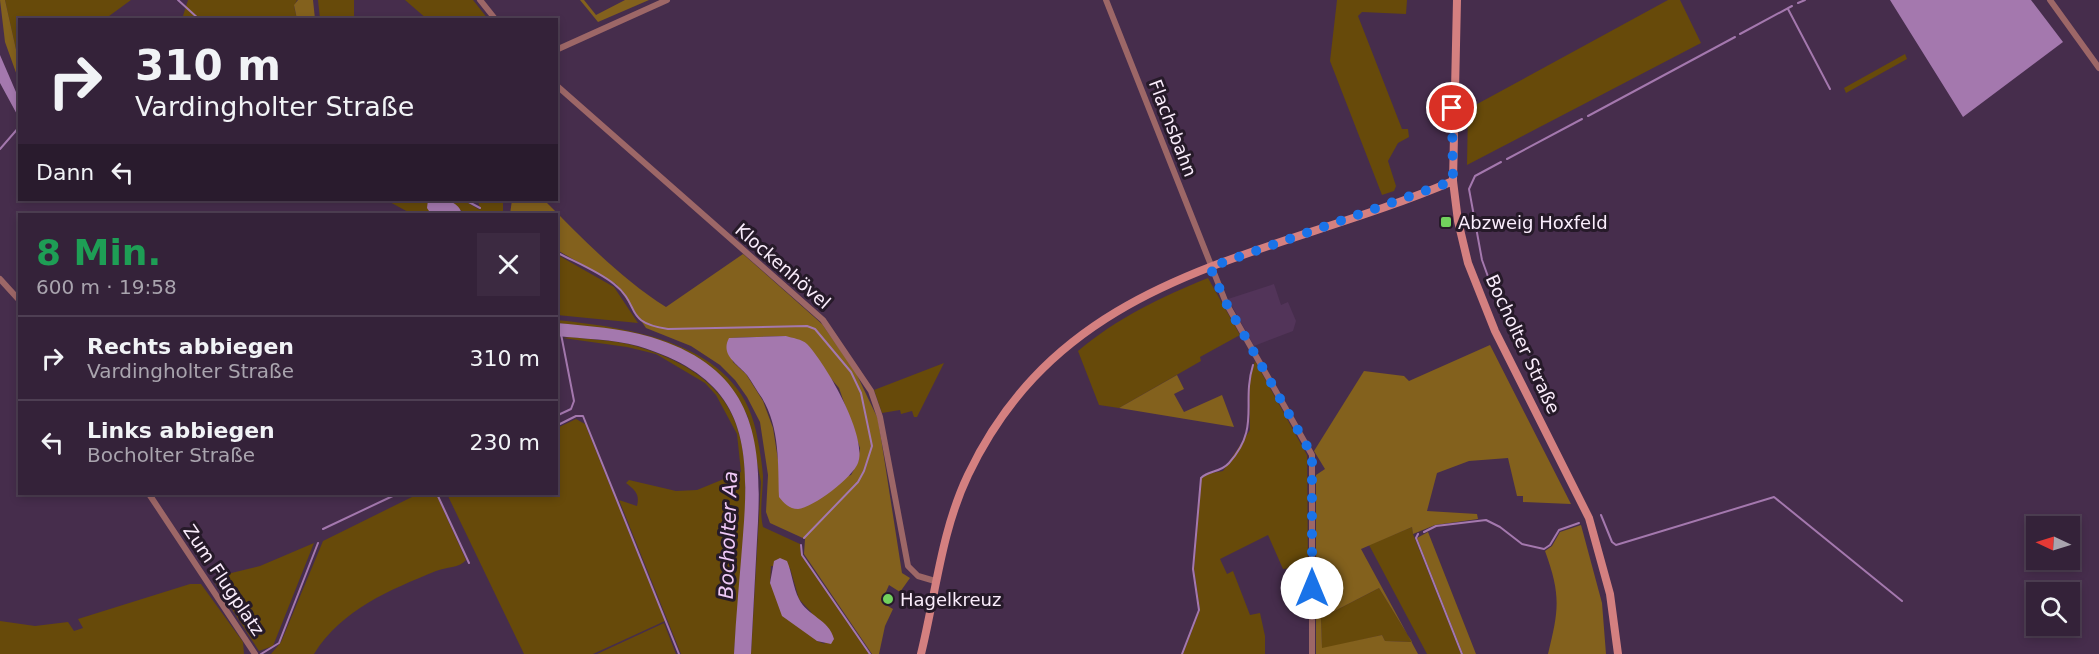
<!DOCTYPE html>
<html lang="de">
<meta charset="utf-8">
<style>
body{margin:0;font-family:"DejaVu Sans",sans-serif;background:#3c2a41;color:#f1f3f6;height:100vh;display:flex;flex-direction:column;font-size:22px;white-space:nowrap}
*{box-sizing:border-box;margin:0}
p{font-size:20px;color:#a9a4ae}
.icon{flex:none;width:33px;height:33px;fill:none;stroke:currentColor;stroke-width:2;stroke-linecap:round;stroke-linejoin:round}
.map{position:relative;flex:1;overflow:hidden}
.details{position:absolute;left:18px;top:213px;width:540px;height:282px;display:flex;flex-direction:column;background:#342239;border-radius:0px;box-shadow:0 3px 9px #0003,0 0 0 2px #4e3f53}
.details>*{flex:none}
.guide{position:absolute;left:18px;top:18px;width:540px;height:183px;border-radius:0px;box-shadow:0 3px 9px #0003,0 0 0 2px #4e3f53;background:#342239;color:#f1f3f6;overflow:hidden}
.needle{width:39px;rotate:274deg}
.controls{position:absolute;left:2026px;top:516px;display:grid;gap:12px}
.controls a{display:grid;place-items:center;width:54px;height:54px;border-radius:0px;background:#342239;box-shadow:0 3px 9px #0003,0 0 0 2px #4e3f53;font-size:30px}
.pin{position:absolute;display:grid;place-items:center;width:51px;height:51px;color:#fff;margin:-26px;border:3px solid #fff;border-radius:50%;box-shadow:0 2px 6px #0007}
.me{position:absolute;width:66px;margin:-33px;rotate:0deg;stroke-linejoin:round;filter:drop-shadow(0 0 4px #0008)}
.turn{display:flex;align-items:center;gap:21px;height:126px;padding:0 18px;font-size:27px}
.turn .icon{width:78px;height:78px;stroke-width:2.5}
.turn b{display:block;font-size:42px;line-height:51px}
.then{display:flex;align-items:center;height:57px;padding:0 18px;background:#0003;gap:12px;font-size:22px}
.round{display:grid;place-items:center;flex:none;width:63px;height:63px;border-radius:0px;background:#3c2a41}
.summary{display:flex;align-items:center;justify-content:space-between;height:102px;padding:0 18px}
h1{font-size:36px;font-weight:800;line-height:45px;color:#1e9e55}
ul{padding:0;list-style:none}
li{display:flex;align-items:center;gap:18px;height:84px;padding:0 18px;border-top:2px solid #4e3f53}
li div{flex:1}
li b{display:block;font-size:22px}
li em{font-style:normal}
.map>svg:first-child{display:block}
.built{fill:#523459}
.green{fill:#674a0a;fill-rule:evenodd}
.forest{fill:#83611d;fill-rule:evenodd}
.water{fill:#a478ae}
.lines{fill:none;stroke-linecap:round;stroke-linejoin:round}
.stream{stroke:#a478ae;stroke-width:2}
.street{stroke:#9d6767;stroke-width:6}
.secondary{stroke:#d48080;stroke-width:8}
.route{stroke:#1a73e8;stroke-width:10;stroke-dasharray:0 18}
.poi-dot{fill:#72d25d;stroke:#261a29;stroke-width:2}
.labels{text-anchor:middle;dominant-baseline:central;stroke-width:6;stroke-linejoin:round;paint-order:stroke}
.street-label{font-size:18px;fill:#faedfc;stroke:#261a29}
.poi-label{font-size:18px;fill:#faedfc;stroke:#261a29;text-anchor:start}
.water-label{font-size:20px;font-style:italic;fill:#f0caf8;stroke:#261a29}
</style>
<div class="map">
<svg width="2099" height="654" viewBox="0 0 2099 654">
<rect width="100%" height="100%" fill="#462d4c"/>
<path class="built" d="M1274,284L1281,305L1288,302L1296,321L1293,331L1254,346L1228,299Z"/>
<path class="green" d="M5,0H131L105,19L20,20L19,63Z
M188,0H297L294,6L297,19L187,20L183,16Z
M318,0H354V19H320Z
M405,0H473L488,19H427Z
M1337,0H1407L1406,14L1362,12L1358,16L1402,129H1408L1409,137L1398,143L1388,161L1396,186L1394,191L1382,195L1330,61Z
M1668,0H1680L1701,43L1467,165L1468,109Z
M1905,54L1907,59L1846,93L1844,88Z
M386,200H428L431,214H412Z
M446,200H463L480,210L478,200H503V214H462V211Z
M556,254L614,287L638,323L557,315Z
M1208,278L1240,335L1200,357L1201,361L1119,408L1099,405L1078,351C1117,318 1161,297 1208,278Z
M557,320C629,328 738,342 756,431C759,445 762,462 763,476C763,494 759,510 763,527L800,544L801,555L869,654H751L761,482L748,417L737,396L713,369L667,343L631,332L557,323ZM771,566L790,568L799,599L811,612L825,644L817,641L770,583Z
M571,337C593,340 618,340 639,347C740,379 751,434 744,531C741,572 737,613 734,654H681L619,500L637,506C640,494 635,490 626,483L629,480L676,491L697,490L741,472L737,434L716,395L705,383L656,354L627,347L563,338Z
M1255,361L1307,455L1308,566L1283,569L1268,535L1220,559L1227,574L1233,571L1250,615L1260,613L1265,636V654H1183L1200,610L1194,569L1201,479L1206,474L1223,471L1250,430L1249,380Z
M944,363L917,417H914L912,411L901,414L900,410L882,413L874,390Z
M576,419L585,424L665,621L593,654H524L447,494H556L557,428Z
M418,494H436L466,560C460,568 446,567 436,571C390,590 342,609 314,654H271L281,642L323,541Z
M1412,527L1413,534L1461,654H1427L1369,545Z
M314,543L273,646L259,651L213,580L215,577L260,566Z
M190,584H201L243,642L244,654H0V621L35,626L68,622L74,631L83,628L78,619Z
M1379,588L1412,642L1385,641L1382,635L1322,649L1321,618Z
M664,623L676,654H597Z"/>
<path class="forest" d="M0,0H5L19,63V81L5,42Z
M298,0H313L315,19H297L294,5Z
M580,0H584L596,15L625,0H649L598,22Z
M512,200H544C582,238 620,278 666,307L743,254L822,324L856,373L878,419L902,573L910,578L900,592L889,585L885,594L886,605L893,609L885,626L879,654H872L804,554L805,539L770,523L766,512L768,475L760,422L747,397L735,380L720,365L691,346L646,328L616,284L557,250L556,214H510ZM786,336L823,369L839,388L860,448L858,462L851,475L779,497V466L773,428L763,401L746,374L733,362L729,338Z
M1490,345L1571,504L1523,502V496H1517L1508,458L1469,461L1437,473L1427,511L1477,514L1478,519L1435,525L1413,534L1412,527L1361,549L1418,654H1316V475L1325,469L1314,451L1364,371L1404,376L1409,381ZM1379,588L1412,642L1385,641L1382,635L1322,648L1321,618Z
M1177,375L1184,389L1174,394L1184,412L1222,395L1234,427L1119,408Z
M1581,525L1602,603L1606,654H1548C1559,609 1561,595 1545,551L1552,546L1560,532Z
M1428,532L1476,654H1463L1417,538Z"/>
<path class="water" d="M1890,0H2031L2063,42L1963,117Z
M0,55L19,99V118L0,83Z
M428,200C441,199 458,199 462,214H431L427,208Z
M556,323C588,326 621,328 651,337C759,370 763,444 757,540C755,578 753,616 751,654H734C736,614 740,575 743,535C751,437 743,378 638,346C613,339 583,339 557,336Z
M786,336C792,338 802,339 807,344C826,364 868,436 858,463C853,477 813,508 798,509C789,509 784,503 779,497C778,464 780,428 762,398C757,391 752,382 747,375C737,363 720,355 729,338Z
M780,558L787,561C792,573 793,587 799,599C807,616 829,619 834,639L831,644L817,641L782,616L770,583L774,561Z"/>
<g class="lines">
<path class="stream" d="M178,0L200,20
M1798,3L1805,0
M1788,9L1830,89
M1740,34L1792,6
M1588,116L1735,37
M0,149L20,126
M1507,159L1582,119
M1501,162L1475,176L1469,189L1482,260L1499,307L1516,343
M465,200L480,208
M556,252C575,262 598,271 614,284C642,306 622,322 668,329L807,326L815,329L851,372L861,393L872,446L864,471L858,482L804,538
M556,416L571,409L574,401L561,334
M556,426L576,416H583L679,654
M437,494L469,563
M1601,515L1612,542L1616,545L1774,497L1902,601
M323,529L397,494
M1424,532L1436,526L1486,520L1500,527L1522,544L1544,549L1550,545L1559,530L1579,523
M1418,534L1416,538L1462,654
M801,545L802,555L870,654
M261,654L279,643L318,543
M1182,654L1199,610L1193,569L1201,478C1209,470 1220,473 1229,463C1261,427 1241,404 1253,365"/>
<path class="street" d="M480,0L496,20
M1106,0L1226,303L1312,455V654
M2050,0L2099,68
M556,50L667,0
M556,85L823,320L871,391L880,417L908,566L918,576L935,581
M0,279L20,301
M149,494L255,654"/>
<path class="secondary" d="M1457,0L1453,181L1458,221L1468,263L1495,331L1589,518L1610,594L1618,654
M921,654C936,593 941,532 968,475C1066,269 1268,260 1453,181"/>
</g>
<g class="lines">
<path class="route" d="M1312,588V455L1226,303L1210,267L1453,181L1452,108"/>
</g>
<g class="poi-dot">
<rect x="1440" y="216" width="12" height="12" rx="3"/>
<circle cx="888" cy="599" r="6"/>
</g>
<g class="labels">
<g class="street-label">
<text transform="translate(1173 128) rotate(69)">Flachsbahn</text>
<text transform="translate(783 266) rotate(41)">Klockenhövel</text>
<text transform="translate(1523 344) rotate(65)">Bocholter Straße</text>
<text transform="translate(224 580) rotate(56)">Zum Flugplatz</text>
</g>
<g class="poi-label">
<text x="1458" y="222">Abzweig Hoxfeld</text>
<text x="900" y="599">Hagelkreuz</text>
</g>
<g class="water-label">
<text transform="translate(728 535) rotate(-88)">Bocholter Aa</text>
</g>
</g>
</svg>
<div class="controls">
<a><svg class="needle" viewBox="-14 -14 28 28"><path d="M0-13l5 13h-10z" fill="#e53935"/><path d="M0 13l5-13h-10z" fill="#a9a4ae"/></svg></a>
<a><svg class="icon" aria-label="search" viewBox="0 0 24 24"><circle cx="10" cy="10" r="6"/><path d="M15 15l6 6"/></svg></a>
</div>
<div class="pin" style="left:1452px;top:108px;background:#d93025"><svg class="icon" aria-label="arrive" viewBox="0 0 24 24"><path d="M6 21V4h12l-3 4 3 4H6"/></svg></div>
<svg class="me" style="left:1312px;top:588px" viewBox="-20 -20 40 40"><circle r="19" fill="#fff"/><path d="M0-13L10 11 0 6-10 11z" fill="#1a73e8"/></svg>
<div class="guide">
<div class="turn"><svg class="icon" aria-label="right" viewBox="0 0 24 24"><path d="M7 20v-9h11M14 6l5 5-5 5"/></svg><div><b>310 m</b>Vardingholter Straße</div></div>
<div class="then">Dann<svg class="icon" aria-label="left" viewBox="0 0 24 24"><path d="M17 20v-9H6M10 6l-5 5 5 5"/></svg></div>
</div>
<section class="details">
<div class="summary"><div><h1>8 Min.</h1><p>600 m · 19:58</p></div><a class="round"><svg class="icon" aria-label="close" viewBox="0 0 24 24"><path d="M6 6l12 12M18 6L6 18"/></svg></a></div>
<ul>
<li><svg class="icon" aria-label="right" viewBox="0 0 24 24"><path d="M7 20v-9h11M14 6l5 5-5 5"/></svg><div><b>Rechts abbiegen</b><p>Vardingholter Straße</p></div><em>310 m</em></li>
<li><svg class="icon" aria-label="left" viewBox="0 0 24 24"><path d="M17 20v-9H6M10 6l-5 5 5 5"/></svg><div><b>Links abbiegen</b><p>Bocholter Straße</p></div><em>230 m</em></li>
</ul>
</section>
</div>
